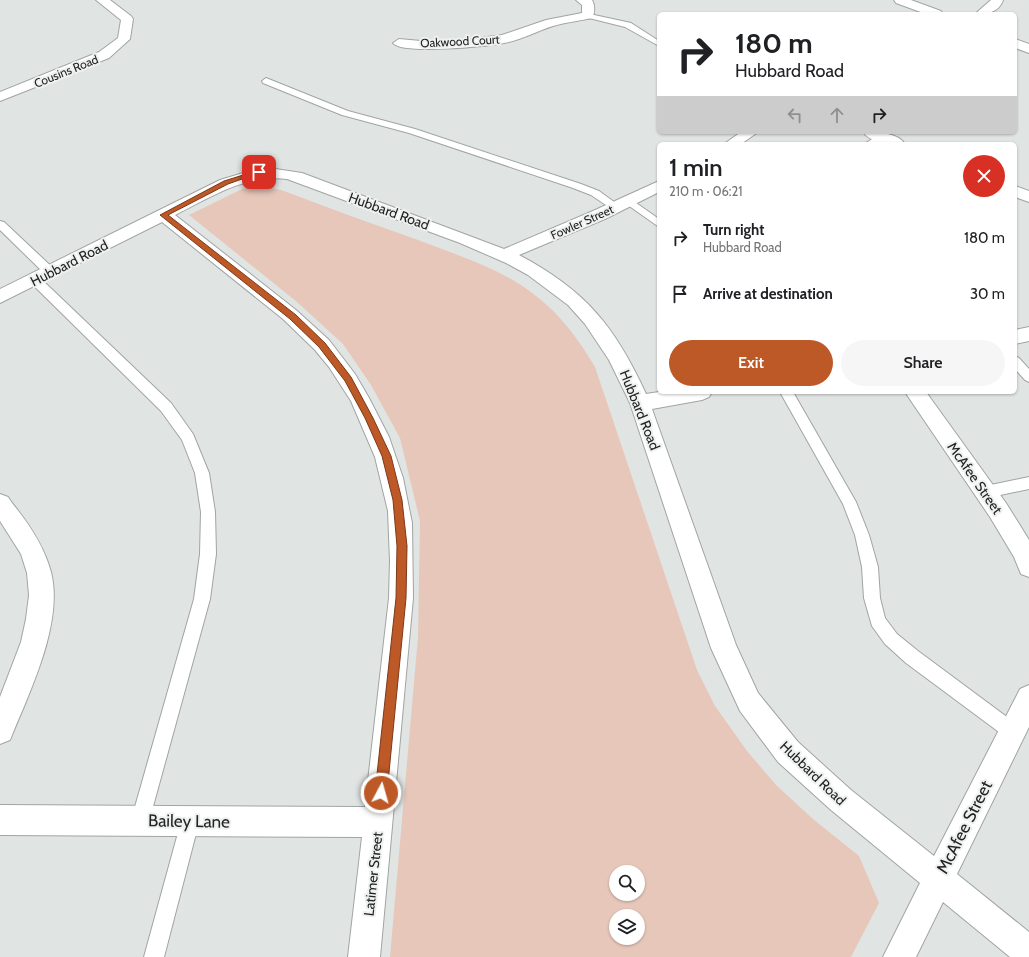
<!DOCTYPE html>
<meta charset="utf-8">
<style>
body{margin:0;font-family:Cabin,sans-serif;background:#f6f6f6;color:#202124;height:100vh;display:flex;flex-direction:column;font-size:15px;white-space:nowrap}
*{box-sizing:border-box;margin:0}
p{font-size:13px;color:#757577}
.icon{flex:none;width:22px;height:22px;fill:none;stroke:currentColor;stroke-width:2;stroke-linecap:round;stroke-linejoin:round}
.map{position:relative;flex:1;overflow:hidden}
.side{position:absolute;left:657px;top:142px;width:360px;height:252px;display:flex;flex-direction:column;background:#fff;border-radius:6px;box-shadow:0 1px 3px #0004}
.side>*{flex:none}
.guide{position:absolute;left:657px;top:12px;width:360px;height:122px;border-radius:6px;box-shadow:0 1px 3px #0004;background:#fff;color:#202124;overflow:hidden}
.fabs{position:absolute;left:609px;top:865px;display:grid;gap:8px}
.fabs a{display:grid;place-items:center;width:36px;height:36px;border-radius:50%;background:#fff;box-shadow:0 1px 3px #0004;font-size:20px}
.pin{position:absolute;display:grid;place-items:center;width:34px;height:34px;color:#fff;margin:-17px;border-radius:8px;box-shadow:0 2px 6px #0006}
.me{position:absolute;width:44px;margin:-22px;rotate:6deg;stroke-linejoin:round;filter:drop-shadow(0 0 3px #0008)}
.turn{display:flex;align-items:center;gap:14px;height:84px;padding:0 12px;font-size:18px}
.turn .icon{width:52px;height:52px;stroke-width:2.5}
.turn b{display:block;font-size:28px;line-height:34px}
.lanes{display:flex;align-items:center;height:38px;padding:0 12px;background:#0003;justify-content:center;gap:20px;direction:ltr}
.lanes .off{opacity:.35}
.round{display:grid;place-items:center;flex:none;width:42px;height:42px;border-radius:21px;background:#f6f6f6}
.overview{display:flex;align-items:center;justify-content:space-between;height:68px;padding:0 12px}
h1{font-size:24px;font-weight:600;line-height:30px}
.button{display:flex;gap:8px;margin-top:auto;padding:8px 12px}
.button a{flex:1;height:46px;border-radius:24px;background:#bd5827;color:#fff;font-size:16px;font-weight:600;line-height:46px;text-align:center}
.button a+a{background:#f6f6f6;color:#202124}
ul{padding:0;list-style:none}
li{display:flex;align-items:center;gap:12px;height:56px;padding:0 12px}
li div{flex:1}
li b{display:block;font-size:15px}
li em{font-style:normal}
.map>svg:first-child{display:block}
.green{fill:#e7c7ba;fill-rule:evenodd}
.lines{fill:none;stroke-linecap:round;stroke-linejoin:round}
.service-casing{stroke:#a0a4a2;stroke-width:2}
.minor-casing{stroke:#a0a4a2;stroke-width:2}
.service{fill:#fff;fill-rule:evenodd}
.minor{fill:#fff;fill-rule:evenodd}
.route{fill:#bd5827;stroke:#7b3919}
.labels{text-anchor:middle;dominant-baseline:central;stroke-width:4;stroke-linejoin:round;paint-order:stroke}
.far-street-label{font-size:12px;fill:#222423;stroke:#eef1f0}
.street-label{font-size:14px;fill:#222423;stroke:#eef1f0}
.near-street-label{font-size:17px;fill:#222423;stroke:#eef1f0}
</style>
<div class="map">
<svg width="1029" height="957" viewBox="0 0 1029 957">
<rect width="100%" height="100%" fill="#e0e4e2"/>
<path class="green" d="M259,185L281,190C327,207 372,224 418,240C459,256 501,268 536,296C561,315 579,340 595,367L697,670L715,706L747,751L776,785L813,819L859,856L879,903L851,957H390L418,637L420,521L400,438L371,385L343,344L297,302L189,215L242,189ZM616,872H638V894H616ZM616,916H638V938H616Z"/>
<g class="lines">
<defs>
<path id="service" d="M585,13L631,23L659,41V46L625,27L585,17Z
M266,78L348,111L415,129L581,184L599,191L621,207L616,210L612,209L591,195L573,188L409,133L342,115L263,83L262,81Z
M881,134L886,137C880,144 873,144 864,144Z
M629,198L659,219V227L625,203L624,201Z
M0,221L4,222L54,269L56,272L54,275H46L0,230Z
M35,276L39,277L171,403L193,434L209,473L215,512L216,554L210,599L149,821L147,828L140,830L133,828L131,821L194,599L200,554L201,512L195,473L182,440L161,411L31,283L29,280L31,277Z
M1015,356L1019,358L1029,369V382L1025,380L1015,369Z
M780,392H793L856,502L869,535L878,567L880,598L885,618L897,634L918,651L1019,726L1022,732L1019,738L1013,741L1007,738L906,663L885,644L872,626L864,598L862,567L855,535L843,504Z
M1029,477V489L986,498L981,496L979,492L981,488L986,486Z
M190,813L197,815L199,822L164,957H144L181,822L183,815Z"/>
<path id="minor" d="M96,0H110L131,16L133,19L130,39L109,58L0,101V92L99,52L118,38L121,20Z
M576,0H592C595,5 595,13 592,18C579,21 566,22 553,26C537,31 521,40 504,43C488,46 401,55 393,43L399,39L421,41L464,40L502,35L546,20L582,13V5Z
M894,0H911L941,11L943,14H926L896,3Z
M991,0H1003C999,13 986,14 975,14Z
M1015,39L1029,44V53L1015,48Z
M741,132H758L741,144H724Z
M863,132C876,132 897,132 905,144C892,144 871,144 863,132Z
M269,168L302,173L504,249L593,211L659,181V192L605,219L519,255C585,290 615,326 646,394L659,392H712L709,397L702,400L652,409L736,645L758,693L798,742L851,790L934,856L1020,689L1029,685V727L957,874L1029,932V957H1010L943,902L916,957H883L920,883L831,810L778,762L740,711L711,648L630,403L609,360L585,324L568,305L528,275L506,263L460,243L287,179C245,174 211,197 175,215L296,310L329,340L355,374L369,398L389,437L403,478L412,523L413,598L380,957H348L362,837L0,835V805L365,807L389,598L390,561L388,511L375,457L351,401L329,367L315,350L283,319L162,222L0,303V289L220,180L253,170Z
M1015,186L1029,191V202L1015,197Z
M1029,327V341L1015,344V330Z
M905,392H926L1006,503L1029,540V577L1021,574L1014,557L990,517Z
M0,494L8,497L12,503C29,524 44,546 51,572C64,623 29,693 10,740L0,744V697L21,642L26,619L29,595L27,573L21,554L0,521Z"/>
</defs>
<use href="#service" class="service-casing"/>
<use href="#minor" class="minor-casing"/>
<use href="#service" class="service"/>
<use href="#minor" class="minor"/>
</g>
<path class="route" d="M256,171L262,172L228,184L168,215L296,315L325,343L351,377L373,418L391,456L402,500L407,546L406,598L387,793L385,797L381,799L377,797L375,793L396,598L397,546L393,500L382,456L365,418L345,381L319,347L290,319L160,215L224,181Z"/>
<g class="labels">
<g class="far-street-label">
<text transform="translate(460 41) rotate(-3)">Oakwood Court</text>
<text transform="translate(66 71) rotate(-22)">Cousins Road</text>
<text transform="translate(582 222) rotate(-24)">Fowler Street</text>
</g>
<g class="street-label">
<text transform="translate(389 211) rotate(20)">Hubbard Road</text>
<text transform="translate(69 263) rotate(-27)">Hubbard Road</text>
<text transform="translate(640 410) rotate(68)">Hubbard Road</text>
<text transform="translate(975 478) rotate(55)">McAfee Street</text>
<text transform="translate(813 773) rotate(44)">Hubbard Road</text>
<text transform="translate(373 874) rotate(-84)">Latimer Street</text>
</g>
<g class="near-street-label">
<text transform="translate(189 821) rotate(1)">Bailey Lane</text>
<text transform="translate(964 827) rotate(-63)">McAfee Street</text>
</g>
</g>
</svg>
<div class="fabs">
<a><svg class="icon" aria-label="search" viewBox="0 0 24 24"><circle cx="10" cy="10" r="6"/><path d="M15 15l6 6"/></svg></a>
<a><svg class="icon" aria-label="layers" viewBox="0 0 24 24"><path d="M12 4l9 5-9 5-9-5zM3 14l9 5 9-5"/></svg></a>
</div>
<div class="pin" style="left:259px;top:172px;background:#d93025"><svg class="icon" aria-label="arrive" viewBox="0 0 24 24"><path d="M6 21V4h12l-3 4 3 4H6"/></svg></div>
<svg class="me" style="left:381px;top:793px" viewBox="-20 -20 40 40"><circle r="17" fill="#bd5827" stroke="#fff" stroke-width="3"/><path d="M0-11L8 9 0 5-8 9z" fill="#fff"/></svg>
<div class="guide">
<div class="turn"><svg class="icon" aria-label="right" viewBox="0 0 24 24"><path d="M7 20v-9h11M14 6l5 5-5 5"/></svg><div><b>180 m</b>Hubbard Road</div></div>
<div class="lanes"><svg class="icon off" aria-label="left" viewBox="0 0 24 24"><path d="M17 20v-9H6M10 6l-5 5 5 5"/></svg><svg class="icon off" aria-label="ahead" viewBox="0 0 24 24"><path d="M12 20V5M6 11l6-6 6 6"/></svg><svg class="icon" aria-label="right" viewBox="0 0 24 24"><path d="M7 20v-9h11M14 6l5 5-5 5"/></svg></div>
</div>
<section class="side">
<div class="overview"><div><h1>1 min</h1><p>210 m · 06:21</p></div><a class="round" style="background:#d93025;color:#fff"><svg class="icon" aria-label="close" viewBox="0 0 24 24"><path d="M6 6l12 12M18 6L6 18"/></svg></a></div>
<ul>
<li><svg class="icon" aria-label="right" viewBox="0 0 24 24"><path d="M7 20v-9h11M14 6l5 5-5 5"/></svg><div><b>Turn right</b><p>Hubbard Road</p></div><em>180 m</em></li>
<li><svg class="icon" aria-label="arrive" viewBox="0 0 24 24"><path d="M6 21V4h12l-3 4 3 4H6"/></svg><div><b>Arrive at destination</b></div><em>30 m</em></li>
</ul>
<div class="button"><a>Exit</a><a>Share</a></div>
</section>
</div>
